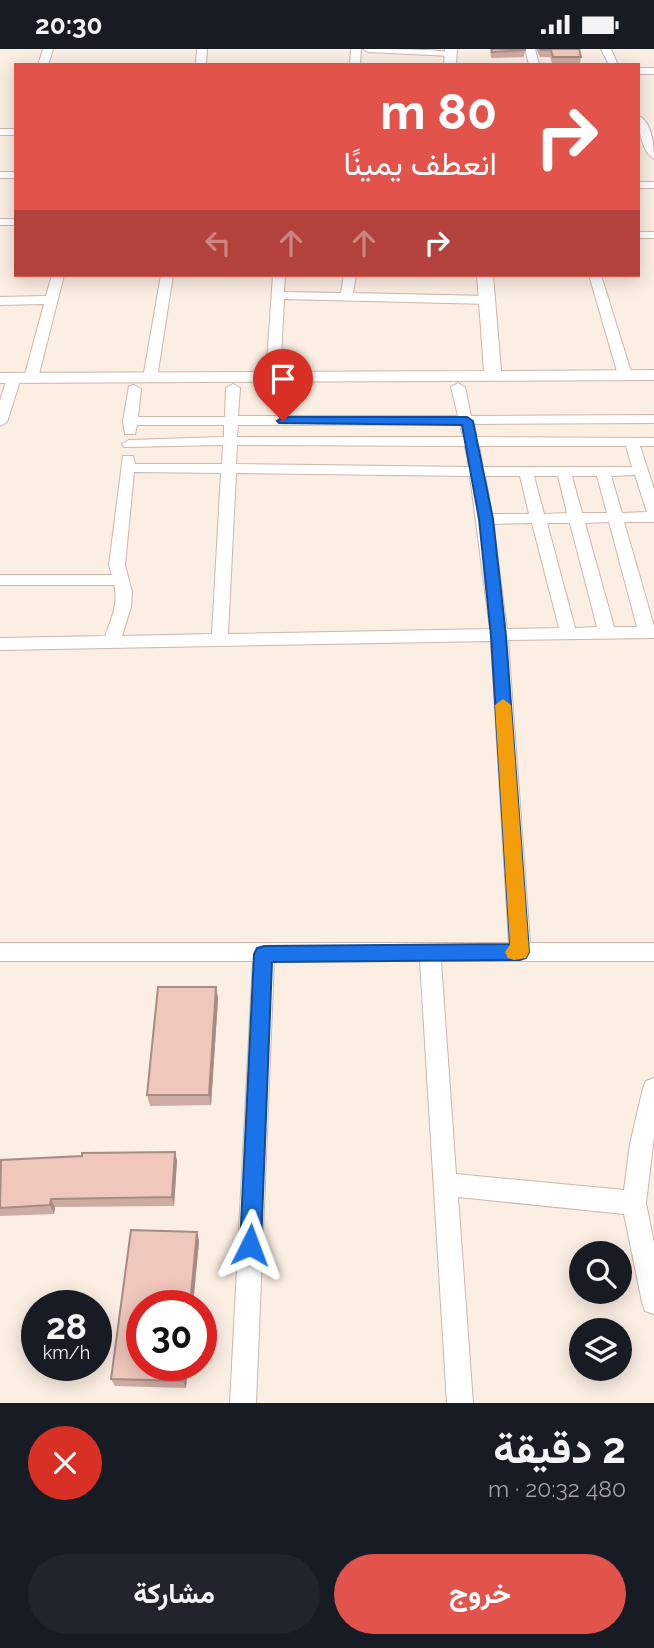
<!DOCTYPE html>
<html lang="ar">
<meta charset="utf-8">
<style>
body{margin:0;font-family:Raleway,Vazirmatn,sans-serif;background:#20242c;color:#f1f3f6;direction:rtl;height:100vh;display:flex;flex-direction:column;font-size:26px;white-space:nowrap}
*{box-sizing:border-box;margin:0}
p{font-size:23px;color:#9ea1a6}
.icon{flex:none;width:38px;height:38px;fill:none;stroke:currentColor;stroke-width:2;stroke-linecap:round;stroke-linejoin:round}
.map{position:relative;height:1354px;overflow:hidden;direction:ltr}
.sheet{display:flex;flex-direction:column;background:#171b24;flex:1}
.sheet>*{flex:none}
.guide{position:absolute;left:14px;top:14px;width:626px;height:214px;border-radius:0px;box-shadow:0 4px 18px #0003;direction:rtl;background:#e2534b;color:#fff;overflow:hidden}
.controls{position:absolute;left:569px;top:1192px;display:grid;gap:14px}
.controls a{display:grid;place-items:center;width:63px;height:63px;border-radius:50%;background:#171b24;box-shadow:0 4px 18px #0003;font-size:35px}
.speed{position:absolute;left:21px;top:1241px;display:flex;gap:14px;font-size:35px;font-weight:700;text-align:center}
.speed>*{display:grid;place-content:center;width:91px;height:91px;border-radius:50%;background:#171b24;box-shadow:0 4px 18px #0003;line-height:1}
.speed small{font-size:18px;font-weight:400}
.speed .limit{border:10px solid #d22;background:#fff;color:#111}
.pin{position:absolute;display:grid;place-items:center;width:60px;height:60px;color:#fff;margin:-72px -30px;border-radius:50% 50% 50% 0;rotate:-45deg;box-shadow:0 0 7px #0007}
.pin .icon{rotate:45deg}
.me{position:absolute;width:77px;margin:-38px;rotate:3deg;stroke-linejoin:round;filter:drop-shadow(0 0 5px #0008)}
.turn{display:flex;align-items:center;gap:24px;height:147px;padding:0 28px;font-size:32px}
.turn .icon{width:91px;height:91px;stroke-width:2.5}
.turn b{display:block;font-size:49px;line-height:60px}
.lanes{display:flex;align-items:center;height:66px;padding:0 28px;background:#0003;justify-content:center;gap:35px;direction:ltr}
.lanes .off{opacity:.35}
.round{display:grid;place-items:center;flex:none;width:74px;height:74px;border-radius:37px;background:#20242c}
.overview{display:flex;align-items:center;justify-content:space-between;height:119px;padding:0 28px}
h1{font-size:42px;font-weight:700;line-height:52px}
.primary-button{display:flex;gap:14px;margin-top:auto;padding:14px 28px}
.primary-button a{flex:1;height:80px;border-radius:42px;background:#e2534b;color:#fff;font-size:28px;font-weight:700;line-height:80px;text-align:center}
.primary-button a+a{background:#20242c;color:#f1f3f6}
.status{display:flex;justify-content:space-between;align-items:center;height:49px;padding:0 35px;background:#171b24;direction:ltr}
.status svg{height:19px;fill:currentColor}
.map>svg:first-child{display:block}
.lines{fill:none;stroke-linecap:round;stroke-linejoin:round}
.minor-casing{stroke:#ceb6ad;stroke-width:2}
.tertiary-casing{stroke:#ceb6ad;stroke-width:2}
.minor{fill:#fff;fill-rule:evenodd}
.tertiary{fill:#fff;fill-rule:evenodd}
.wall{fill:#ceaba2}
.shaded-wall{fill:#a88b84}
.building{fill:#f0c7bc;stroke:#a88b84;stroke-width:2}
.route{fill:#1a73e8;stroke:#114b97;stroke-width:2}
.slow{fill:#f59e0b}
</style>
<div class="status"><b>20:30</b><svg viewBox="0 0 49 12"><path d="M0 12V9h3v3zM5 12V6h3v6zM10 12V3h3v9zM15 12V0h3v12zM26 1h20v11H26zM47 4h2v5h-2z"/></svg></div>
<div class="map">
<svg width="654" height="1354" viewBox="0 0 654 1354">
<rect width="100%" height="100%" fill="#fbeee3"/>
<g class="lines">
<defs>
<path id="minor" d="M43,0H53L48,16H38Z
M197,0H207L206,16H196Z
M351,0H361L360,16H350Z
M363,0C385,0 438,0 455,4L450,7L368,3Z
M525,0H535L539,16H529Z
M601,0H611L618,16H609Z
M639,19H654V25H639Z
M639,67C652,74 654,96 654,110C642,103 638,80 639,67Z
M0,80H16V86H0Z
M0,123H16V129H0Z
M639,133H654V139H639Z
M0,170H16V176H0Z
M639,183H654V189H639Z
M52,226H64L38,329L31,333L24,329L44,255L0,256V248L46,247Z
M161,226H173L157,329L150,333L143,329Z
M273,226H285L284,243L341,244L344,226H356L353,244L489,247L495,251L489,255L284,250L280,328L273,332L266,328Z
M589,226H601L632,326L630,329H620L618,326Z
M14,325L21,329L7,373L0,377V352L7,329Z
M458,334L465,338L471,367L654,366V374L473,375L477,388L654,389V397H640L654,440V473H624L654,577V589L508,591L530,894H654V912H441L456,1125L624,1141L630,1095L643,1039L646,1032L654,1029V1088L646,1154L654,1194V1265L645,1262L642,1253L624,1165L458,1148L473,1354H447L420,912H274L256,1354H230L253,912H0V894H509L491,592L0,601V589L105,587C111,571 119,554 114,536H0V526H112L109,516L123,407H133L135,415H222L223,396L124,398L122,395L129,391L224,388V376H137L135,385H125L123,372L129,337L134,336L141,340L138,368H225L226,339L233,335L240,339L238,367H458L451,338ZM460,375L463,388H237L238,376ZM237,396L465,397L469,418L236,415ZM479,397H626L632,418H483ZM134,423L221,424L212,585L122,587L131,558L132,543L125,516ZM236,424L470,427L490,580L228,585ZM635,426L647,463L622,464L611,427ZM485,427H520L529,465H492ZM534,427H558L567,464L544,465ZM572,427H597L607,464H582ZM609,473L637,578H614L585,474ZM532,474L559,579L507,580L493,475ZM547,474H570L597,578L575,579Z"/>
<path id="tertiary" d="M445,0H457L456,16H444Z
M477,226H493L501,322L654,321V331L0,334V324L484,322Z"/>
</defs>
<use href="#minor" class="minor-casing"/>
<use href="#tertiary" class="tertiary-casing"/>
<use href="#minor" class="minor"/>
<use href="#tertiary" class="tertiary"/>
</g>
<path class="wall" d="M490,0H525L524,8L491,9Z
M536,0H579L581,8L580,14H552L550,8H540Z
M216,938L218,950L211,1056L150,1057L147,1046Z
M175,1103L177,1112L174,1157L55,1158L54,1165L0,1167V1117Z
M131,1181L197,1183L199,1192L193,1256H142V1316H188L186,1339L115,1337L111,1330Z"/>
<path class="shaded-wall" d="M216,938L218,950L211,1056L209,1046Z
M175,1103L177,1112L174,1157L172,1148Z
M51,1150L55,1158L54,1165L50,1156Z
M197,1183L199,1192L193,1256H190Z
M185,1316H188L186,1339L183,1332Z"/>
<path class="building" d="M492,0H525V1L492,3Z
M540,0H579L581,8H553L551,1H541Z
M158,938H216L209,1046H147Z
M175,1103L172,1148L51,1150L50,1156L0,1159L1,1111L82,1107V1104Z
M131,1181L197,1183L190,1256H142V1316H185L183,1332L111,1330Z"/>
<path class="route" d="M283,368H467L473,372L493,470L506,587L529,903L526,909L520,911L272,913L261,1196L258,1203L250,1207L243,1203L240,1196L254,905L257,899L264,897L510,895L491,587L479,470L462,376L279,374L277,372Z"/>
<path class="slow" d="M503,650L511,656L529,903L526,909L514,911L508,909L505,903L510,896L495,656Z"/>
</svg>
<div class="controls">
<a><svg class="icon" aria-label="search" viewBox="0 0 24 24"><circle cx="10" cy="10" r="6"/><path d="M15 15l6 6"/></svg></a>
<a><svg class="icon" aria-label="layers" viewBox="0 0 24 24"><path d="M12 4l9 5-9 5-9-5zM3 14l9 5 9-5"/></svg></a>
</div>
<div class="speed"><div>28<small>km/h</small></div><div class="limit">30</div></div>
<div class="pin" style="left:283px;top:372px;background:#d93025"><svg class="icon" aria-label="arrive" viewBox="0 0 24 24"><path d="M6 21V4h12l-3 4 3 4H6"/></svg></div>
<svg class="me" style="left:250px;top:1196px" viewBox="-20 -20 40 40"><path d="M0-17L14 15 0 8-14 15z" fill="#1a73e8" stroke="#fff" stroke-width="4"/></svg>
<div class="guide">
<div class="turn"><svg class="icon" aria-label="right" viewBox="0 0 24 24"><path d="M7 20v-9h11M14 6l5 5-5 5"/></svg><div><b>80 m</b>انعطف يمينًا</div></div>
<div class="lanes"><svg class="icon off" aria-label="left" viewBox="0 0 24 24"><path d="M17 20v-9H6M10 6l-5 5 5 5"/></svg><svg class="icon off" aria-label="ahead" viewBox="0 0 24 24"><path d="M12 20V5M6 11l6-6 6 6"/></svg><svg class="icon off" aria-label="ahead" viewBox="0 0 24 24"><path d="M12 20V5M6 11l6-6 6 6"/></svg><svg class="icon" aria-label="right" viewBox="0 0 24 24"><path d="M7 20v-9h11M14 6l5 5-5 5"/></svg></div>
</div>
</div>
<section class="sheet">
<div class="overview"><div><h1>2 دقيقة</h1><p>480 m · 20:32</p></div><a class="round" style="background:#d93025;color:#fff"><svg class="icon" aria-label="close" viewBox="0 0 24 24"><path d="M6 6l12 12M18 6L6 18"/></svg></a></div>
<div class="primary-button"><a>خروج</a><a>مشاركة</a></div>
</section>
